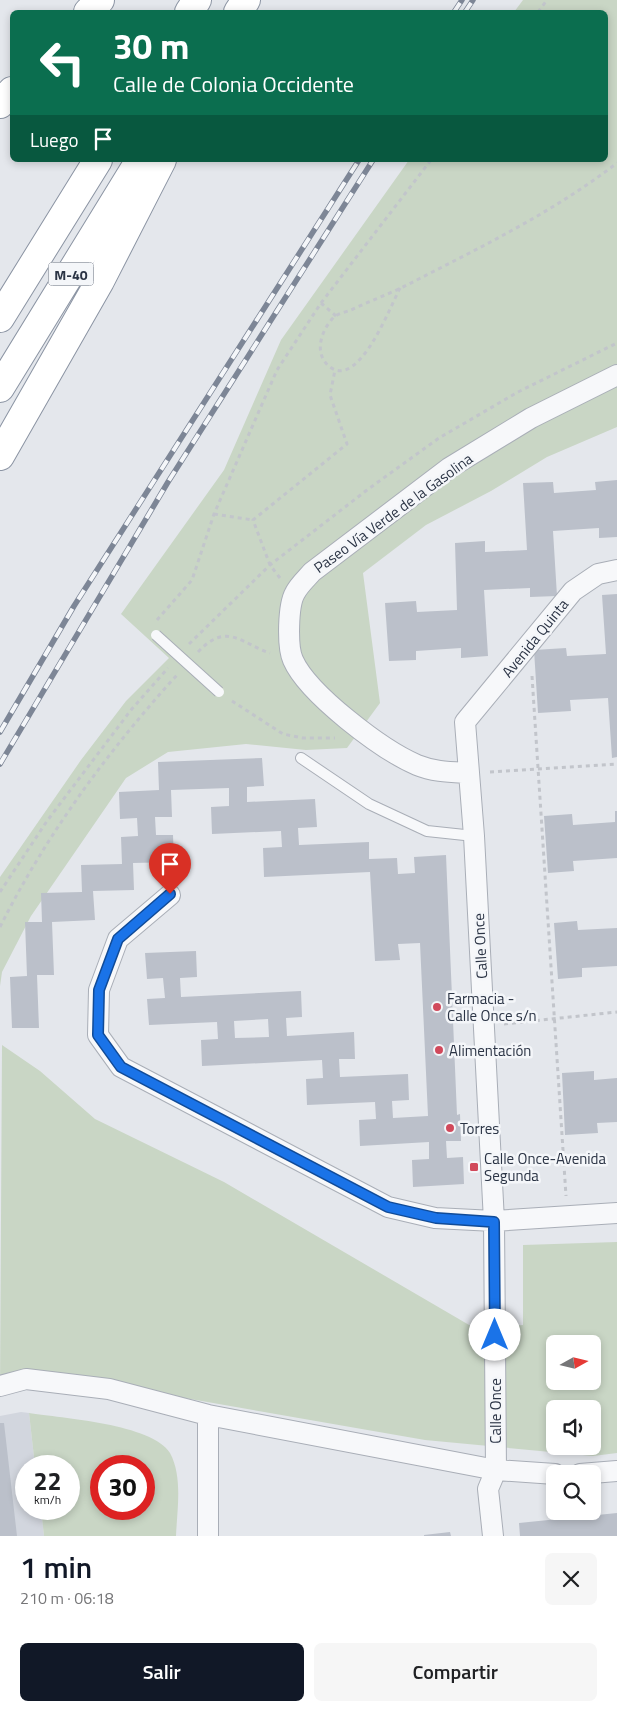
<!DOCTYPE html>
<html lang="es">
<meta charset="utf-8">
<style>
body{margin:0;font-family:"Titillium Web",sans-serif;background:#f6f6f6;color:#202124;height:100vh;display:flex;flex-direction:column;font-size:19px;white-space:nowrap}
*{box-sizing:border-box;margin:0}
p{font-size:16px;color:#757577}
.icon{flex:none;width:28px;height:28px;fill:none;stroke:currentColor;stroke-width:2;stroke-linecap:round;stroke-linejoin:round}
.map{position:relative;height:1536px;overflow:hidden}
.details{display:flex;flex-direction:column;background:#fff;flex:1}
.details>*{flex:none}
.guide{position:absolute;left:10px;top:10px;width:598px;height:152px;border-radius:8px;box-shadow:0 2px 8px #0003;background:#0b6e4f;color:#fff;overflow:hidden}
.needle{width:32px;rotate:82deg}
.controls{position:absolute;left:546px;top:1335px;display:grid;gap:10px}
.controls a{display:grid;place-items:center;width:55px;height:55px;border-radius:8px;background:#fff;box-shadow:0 2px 8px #0003;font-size:25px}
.speed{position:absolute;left:15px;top:1455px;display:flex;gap:10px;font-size:25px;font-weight:700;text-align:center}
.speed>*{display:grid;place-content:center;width:65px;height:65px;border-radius:50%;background:#fff;box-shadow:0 2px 8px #0003;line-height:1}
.speed small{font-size:12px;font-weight:400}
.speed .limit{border:8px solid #d22;background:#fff;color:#111}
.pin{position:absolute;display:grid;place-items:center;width:42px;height:42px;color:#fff;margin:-51px -21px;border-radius:50% 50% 50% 0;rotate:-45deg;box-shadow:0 0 5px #0007}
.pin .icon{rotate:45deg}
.me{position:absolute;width:55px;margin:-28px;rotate:0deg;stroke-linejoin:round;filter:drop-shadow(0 0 4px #0008)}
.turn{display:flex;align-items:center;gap:18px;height:105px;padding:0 20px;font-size:22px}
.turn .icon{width:65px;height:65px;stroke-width:2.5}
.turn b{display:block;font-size:35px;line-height:42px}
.then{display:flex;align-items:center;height:48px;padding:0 20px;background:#0003;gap:10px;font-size:19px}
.round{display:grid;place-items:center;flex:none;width:52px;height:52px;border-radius:8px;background:#f6f6f6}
.head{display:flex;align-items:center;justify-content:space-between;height:85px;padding:0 20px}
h1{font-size:30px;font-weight:600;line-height:38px;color:#111827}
.cta{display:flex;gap:10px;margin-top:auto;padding:10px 20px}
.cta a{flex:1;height:58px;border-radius:8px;background:#111827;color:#fff;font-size:20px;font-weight:600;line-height:58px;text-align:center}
.cta a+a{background:#f6f6f6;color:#202124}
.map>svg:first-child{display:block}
.built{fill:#d2d6de}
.green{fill:#c9d6c5;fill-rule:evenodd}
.building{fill:#bbc0ca;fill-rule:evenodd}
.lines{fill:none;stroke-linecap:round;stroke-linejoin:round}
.lane-casing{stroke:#a9aeb7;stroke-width:12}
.street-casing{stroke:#a9aeb7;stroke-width:22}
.highway-casing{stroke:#8b94a3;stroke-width:30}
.path{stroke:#c2c5cb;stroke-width:3;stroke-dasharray:4 4;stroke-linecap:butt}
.lane{stroke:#f7f8fa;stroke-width:10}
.street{stroke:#f7f8fa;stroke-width:20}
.highway{stroke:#fff;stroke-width:28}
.rail-casing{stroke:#7d8696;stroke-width:5.5}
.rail{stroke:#f4f6f9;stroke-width:4;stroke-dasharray:11;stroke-linecap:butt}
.lane-bridge-casing{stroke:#a9aeb7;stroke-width:12;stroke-linecap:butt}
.lane-bridge{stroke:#f7f8fa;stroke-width:10}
.route-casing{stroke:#114b97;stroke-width:12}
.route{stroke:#1a73e8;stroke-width:9}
.poi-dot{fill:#d1495b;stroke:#f4f6f9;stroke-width:2}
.labels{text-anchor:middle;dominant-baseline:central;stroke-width:5;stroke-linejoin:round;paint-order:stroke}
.shield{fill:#f4f6f9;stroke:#676e7b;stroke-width:1}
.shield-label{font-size:14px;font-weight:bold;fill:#2b3445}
.street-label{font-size:15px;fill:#2b3445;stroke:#f4f6f9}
.poi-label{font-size:15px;fill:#2b3445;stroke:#f4f6f9;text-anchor:start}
</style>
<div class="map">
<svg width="617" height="1536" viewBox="0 0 617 1536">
<rect width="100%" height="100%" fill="#e4e7ec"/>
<path class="built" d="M21,1412L29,1413L35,1466H26V1509H41L44,1536H0V1416Z"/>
<path class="green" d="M523,0H617V427L547,457L491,491L426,525L363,573L380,703L347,748L306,750L246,744L168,752L126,778L31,916L2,972L0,986V877L81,760L126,701L169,658L121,614L224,470L281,340L409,160H605V12H514Z
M2,1045L40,1071L95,1119L224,1182L476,1329L523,1325V1245L617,1242V1453L593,1456L425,1440L70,1378L0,1391ZM555,1344H592V1381H555ZM555,1409H592V1446H555Z
M29,1413C61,1418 153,1424 170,1453C183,1477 177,1510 176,1536H44L41,1509H69V1466H35ZM144,1466V1509H101V1466Z"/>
<path class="building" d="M617,480V537L599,538V528L553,531L557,596L530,597V588L484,590L488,656L461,658V648L416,651V660L389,661L385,603L416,601L417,612L457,610L455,543L485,541V552L527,550L523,483L553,482L554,493L596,490L595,482Z
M617,594V757L612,758L608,698L570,700L571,711L538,713L534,650L566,648L567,656L606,654L602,595Z
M262,758L264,786L247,787V802L315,799L317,827L298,828L299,845L369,842V859L397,858L398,874L415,873L414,857L446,855L457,1115L460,1114L461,1141H446L447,1158L463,1157L464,1184L413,1187L412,1160L429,1159V1142L360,1146L359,1120L376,1119L375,1102L307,1105L306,1079L323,1078L322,1060L202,1066L201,1040L218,1039L217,1022L149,1025L147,999L165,998L163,978L147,979L145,953L196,951L197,977L180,978L181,997L301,991L302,1017L286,1018L287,1036L354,1032L355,1059H339L340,1077L408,1074L409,1100L392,1101L393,1118L428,1116L420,943L398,944L400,960L375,961L370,872L264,877L263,848L282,847L281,831L212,834L211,807L229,806V788L171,790L172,817H155L156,835H173L174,862L133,863L134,890L93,891L95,920L52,922L54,975H37L39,1028H12L10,977L27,976L25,922H42L41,893L82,892L81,865L122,864L121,837L138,836L137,818L120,819L119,792L159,790L158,762ZM268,1019L269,1037L235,1038L234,1021Z
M615,811H617V858L573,861L574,871L548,873L544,816L572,814L573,825L615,822Z
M577,921L578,930L617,928V966L582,968V977L558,979L554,923Z
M594,1071V1080L617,1078V1122L597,1123L598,1133L565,1135L562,1073Z
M0,1423H4L17,1536H0Z
M617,1513V1536H520L519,1523Z
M450,1532L451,1536H424V1535Z"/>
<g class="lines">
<defs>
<path id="lane" d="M301,758L369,804L427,831L474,836"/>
<path id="street" d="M469,773C451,772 434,772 417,765C382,750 308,694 293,660C287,647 288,605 295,593C299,585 307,578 312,572L449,468L531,418L617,375
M170,895L118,939L99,990L98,1035L121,1067L388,1207L435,1218L494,1221L617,1213
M0,1386L26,1379L109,1389L208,1415L496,1470L555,1474
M208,1415V1536
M580,1474L617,1471
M493,1536L488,1489L496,1470L494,1221L474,836L465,722L573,591L598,574L617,570"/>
<path id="highway" d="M88,12L100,0
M189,12L197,0
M238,12L246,0
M0,104L12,91
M0,318L98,160
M0,388L140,160
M0,456L100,281L162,160"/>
</defs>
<use href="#lane" class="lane-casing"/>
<use href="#street" class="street-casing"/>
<use href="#highway" class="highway-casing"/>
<path class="path" d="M538,12L547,0
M400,288C390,307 359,389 330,367C313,354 321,330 334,317C339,313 346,312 351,310C370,301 389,294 407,285C479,248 552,213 617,163
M321,303L431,160
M214,514L253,520
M280,578L270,565L253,520L347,444L330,395L335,370
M157,620L192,580L214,514L277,370L321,303L336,316
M189,644L270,565L367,490L439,438L518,392L617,343
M198,652C227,621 242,644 270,653
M532,676L566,1196
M232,701L283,734L303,738H335
M490,772L617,764
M0,892L47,821L131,710L168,668
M0,927C46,835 108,751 177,675
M504,1024L617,1012"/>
<use href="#lane" class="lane"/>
<use href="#street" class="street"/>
<use href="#highway" class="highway"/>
<defs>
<path id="rail" d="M454,12L462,0
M465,12L473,0
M0,732L74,606L359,160
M0,764L168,482L373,160"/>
</defs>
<use href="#rail" class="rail-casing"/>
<use href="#rail" class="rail"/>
<defs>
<path id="lane-bridge" d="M156,635L219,692"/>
</defs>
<use href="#lane-bridge" class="lane-bridge-casing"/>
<use href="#lane-bridge" class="lane-bridge"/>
</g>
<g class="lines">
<defs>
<path id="route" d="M170,894L118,939L99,990L98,1035L121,1067L388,1207L436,1218L494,1222L495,1335"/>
</defs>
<use href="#route" class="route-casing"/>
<use href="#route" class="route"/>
</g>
<g class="poi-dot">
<circle cx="437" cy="1007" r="5"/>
<circle cx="439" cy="1050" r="5"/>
<circle cx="450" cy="1128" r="5"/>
<rect x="469" y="1162" width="10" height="10" rx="2.5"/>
</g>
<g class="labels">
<rect class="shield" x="48.5" y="262.5" width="45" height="23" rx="4"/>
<g class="shield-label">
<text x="71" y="274">M-40</text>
</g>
<g class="street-label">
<text transform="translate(393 513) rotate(-36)">Paseo Vía Verde de la Gasolina</text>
<text transform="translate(535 638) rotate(-51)">Avenida Quinta</text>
<text transform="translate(480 946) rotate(-93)">Calle Once</text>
<text transform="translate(495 1411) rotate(-90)">Calle Once</text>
</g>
<g class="poi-label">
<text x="447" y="998">Farmacia -<tspan x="447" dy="17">Calle Once s/n</tspan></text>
<text x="449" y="1050">Alimentación</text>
<text x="460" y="1128">Torres</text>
<text x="484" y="1158">Calle Once-Avenida<tspan x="484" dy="17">Segunda</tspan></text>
</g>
</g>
</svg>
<div class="controls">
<a><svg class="needle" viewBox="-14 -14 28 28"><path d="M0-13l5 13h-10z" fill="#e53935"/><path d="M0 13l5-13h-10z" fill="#757577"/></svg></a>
<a><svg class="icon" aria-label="sound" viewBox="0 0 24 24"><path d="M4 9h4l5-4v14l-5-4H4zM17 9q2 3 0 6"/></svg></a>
<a><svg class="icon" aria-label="search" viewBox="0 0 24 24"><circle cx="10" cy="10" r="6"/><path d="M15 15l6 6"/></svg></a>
</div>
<div class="speed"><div>22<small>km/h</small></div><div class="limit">30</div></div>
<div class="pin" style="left:170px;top:894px;background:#d93025"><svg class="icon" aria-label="arrive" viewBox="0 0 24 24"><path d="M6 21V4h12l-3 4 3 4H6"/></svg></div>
<svg class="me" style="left:495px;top:1335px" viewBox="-20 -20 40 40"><circle r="19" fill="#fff"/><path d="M0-13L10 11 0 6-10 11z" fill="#1a73e8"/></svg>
<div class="guide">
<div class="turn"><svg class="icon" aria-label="left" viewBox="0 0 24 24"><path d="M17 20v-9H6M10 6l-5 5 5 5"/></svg><div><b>30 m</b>Calle de Colonia Occidente</div></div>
<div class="then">Luego<svg class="icon" aria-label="arrive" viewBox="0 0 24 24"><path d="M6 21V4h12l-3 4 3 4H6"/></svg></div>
</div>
</div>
<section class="details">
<div class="head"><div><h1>1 min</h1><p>210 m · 06:18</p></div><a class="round"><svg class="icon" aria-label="close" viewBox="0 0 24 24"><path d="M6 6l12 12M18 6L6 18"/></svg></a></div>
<div class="cta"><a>Salir</a><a>Compartir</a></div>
</section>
